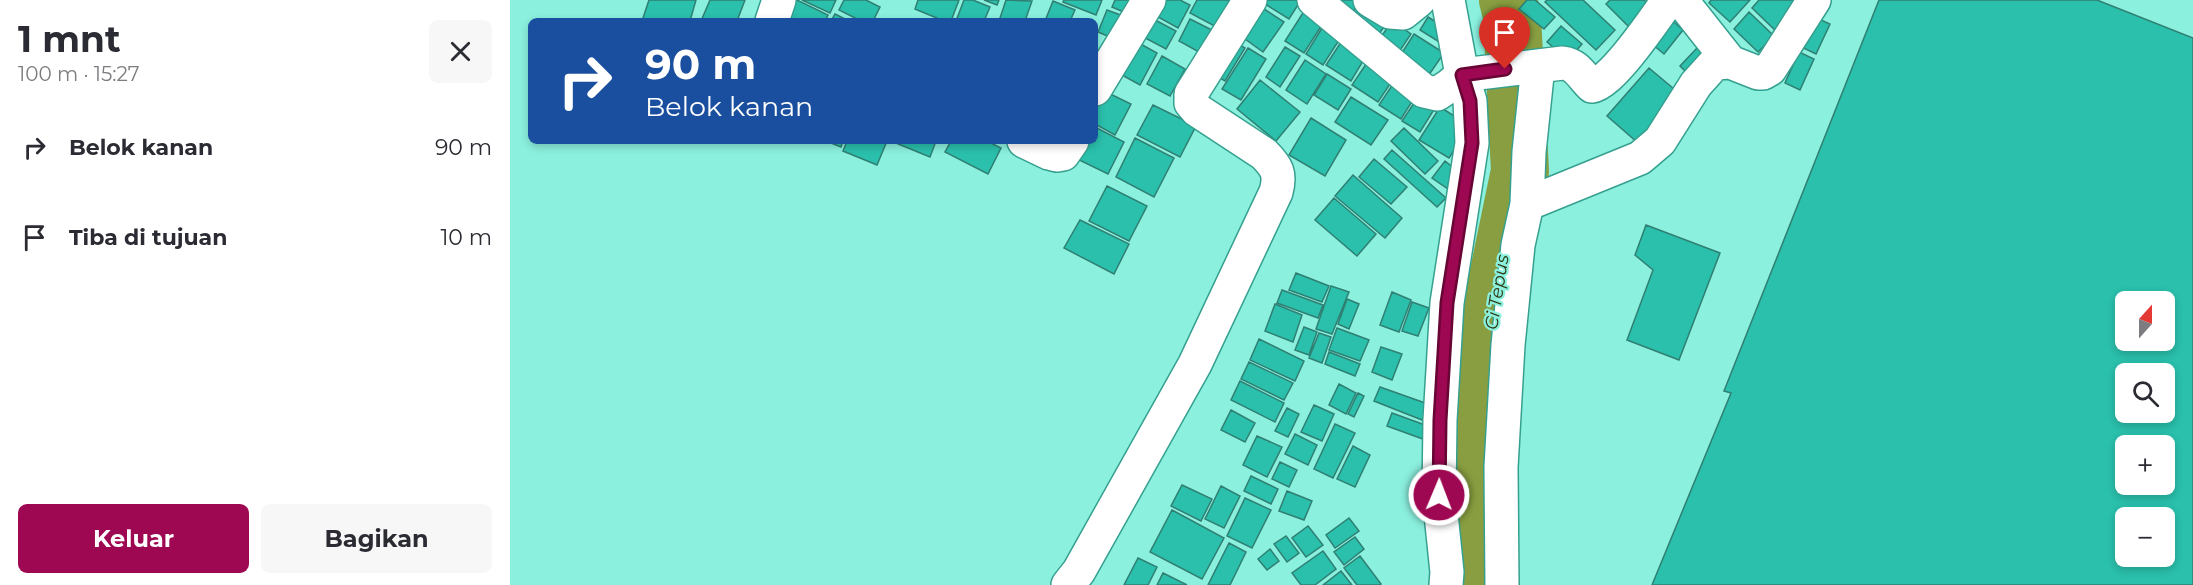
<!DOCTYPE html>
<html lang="id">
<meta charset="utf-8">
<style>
body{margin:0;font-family:Montserrat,sans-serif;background:#f7f7f7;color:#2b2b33;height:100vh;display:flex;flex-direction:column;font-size:22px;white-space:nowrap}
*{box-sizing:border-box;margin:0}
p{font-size:20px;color:#7c7c81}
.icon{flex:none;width:33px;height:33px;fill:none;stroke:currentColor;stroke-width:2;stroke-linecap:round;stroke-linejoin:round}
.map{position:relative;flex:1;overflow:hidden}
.panel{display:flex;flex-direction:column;background:#fff;width:510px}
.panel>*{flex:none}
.top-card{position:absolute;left:18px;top:18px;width:570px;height:126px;border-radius:9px;box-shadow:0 3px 9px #0003;background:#1a4fa0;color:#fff;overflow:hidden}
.needle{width:39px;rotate:21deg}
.fabs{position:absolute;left:1605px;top:291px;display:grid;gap:12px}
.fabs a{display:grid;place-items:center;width:60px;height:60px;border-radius:9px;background:#fff;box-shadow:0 3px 9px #0003;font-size:30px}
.pin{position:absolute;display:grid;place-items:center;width:51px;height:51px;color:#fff;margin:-62px -26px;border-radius:50% 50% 50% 0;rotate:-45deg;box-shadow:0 0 6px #0007}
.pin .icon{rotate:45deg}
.me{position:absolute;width:66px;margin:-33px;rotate:1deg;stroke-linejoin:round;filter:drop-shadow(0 0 4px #0008)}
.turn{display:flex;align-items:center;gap:21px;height:126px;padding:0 18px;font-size:27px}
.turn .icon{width:78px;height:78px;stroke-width:2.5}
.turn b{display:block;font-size:42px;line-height:51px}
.round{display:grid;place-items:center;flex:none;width:63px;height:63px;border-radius:9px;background:#f7f7f7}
.head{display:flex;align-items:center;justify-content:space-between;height:102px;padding:0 18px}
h1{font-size:36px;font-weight:700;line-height:45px}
.cta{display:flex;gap:12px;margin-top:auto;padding:12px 18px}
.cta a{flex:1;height:69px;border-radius:9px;background:#9e0751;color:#fff;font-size:24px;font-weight:700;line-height:69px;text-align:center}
.cta a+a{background:#f7f7f7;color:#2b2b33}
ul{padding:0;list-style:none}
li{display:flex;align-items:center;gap:18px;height:90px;padding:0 18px}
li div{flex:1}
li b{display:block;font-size:22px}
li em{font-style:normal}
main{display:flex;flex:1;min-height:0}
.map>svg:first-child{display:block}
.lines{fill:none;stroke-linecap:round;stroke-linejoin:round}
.river{stroke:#889e40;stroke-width:58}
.building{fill:#2ac0ac;stroke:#307f73;stroke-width:1.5;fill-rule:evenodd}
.minor-casing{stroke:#35a08f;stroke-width:36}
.minor{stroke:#fff;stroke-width:33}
.route-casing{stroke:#670535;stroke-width:15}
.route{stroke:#9e0751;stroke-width:10}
.labels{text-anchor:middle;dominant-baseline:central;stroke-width:4.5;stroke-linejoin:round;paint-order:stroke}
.water-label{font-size:18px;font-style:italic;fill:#2e3710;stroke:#8bf0de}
</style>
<main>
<section class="panel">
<div class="head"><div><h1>1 mnt</h1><p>100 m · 15:27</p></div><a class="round"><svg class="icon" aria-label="close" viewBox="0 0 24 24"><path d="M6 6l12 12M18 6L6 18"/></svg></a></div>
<ul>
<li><svg class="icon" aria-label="right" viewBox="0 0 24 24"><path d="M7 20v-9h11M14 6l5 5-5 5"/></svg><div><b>Belok kanan</b></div><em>90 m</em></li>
<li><svg class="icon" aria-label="arrive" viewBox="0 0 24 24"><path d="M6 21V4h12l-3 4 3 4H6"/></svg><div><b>Tiba di tujuan</b></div><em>10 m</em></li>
</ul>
<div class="cta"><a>Keluar</a><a>Bagikan</a></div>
</section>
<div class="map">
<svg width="1683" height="585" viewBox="0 0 1683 585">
<rect width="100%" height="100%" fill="#8bf0de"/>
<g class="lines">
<path class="river" d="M958,585L983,301L1010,171L1002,16L998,0"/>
</g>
<path class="building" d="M139,0H186L180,21H132Z
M200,0H235L227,21H191Z
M279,0H287L318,15L315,21H282L272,16Z
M292,0H326L320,13Z
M334,0H356L370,7L363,21H351L329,10Z
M408,0H449L441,21H434L405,9Z
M454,0H463L480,7L474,21H446Z
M474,0H489L487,5Z
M496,0L522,1L515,21H489Z
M554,0H592L586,15L553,2Z
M605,0H627L621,15L602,7Z
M645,0H670L680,5L668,28L639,12Z
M687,0H717L728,6L714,31L680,13Z
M753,0H791L779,19L752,2Z
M827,0H851L835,23Z
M1017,0H1025L1045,17L1034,29L1009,9Z
M1037,0H1073L1105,30L1086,50L1035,2Z
M1100,0H1134L1141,6L1120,28L1096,4Z
M1201,0H1240L1220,22L1199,3Z
M1249,0H1287L1267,32L1242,8Z
M1369,0H1587L1683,38V585H1142L1221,393L1214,391ZM1616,302H1654V340H1616ZM1616,374H1654V412H1616ZM1616,446H1654V484H1616ZM1616,518H1654V556H1616Z
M543,1L565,10L560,21H535Z
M798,5L817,17L794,53L775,41Z
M855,6L878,22L861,44L839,28Z
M751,7L774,22L753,52L731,36Z
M597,10L616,17L607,40L588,32Z
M1239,12L1264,36L1248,52L1224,29Z
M632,13L666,31L656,49L622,31Z
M325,14L339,21H321Z
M1298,14L1320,24L1306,54L1285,44Z
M1156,15L1173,30L1154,54L1136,39Z
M918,17L942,32L934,45L910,30Z
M680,19L710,34L698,57L669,41Z
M882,21L901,34L883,61L864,47Z
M815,23L833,34L813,65L796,54Z
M1051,26L1072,44L1058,60L1037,42Z
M904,34L934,53L912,85L884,65Z
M835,36L859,51L841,81L816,65Z
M618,37L647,53L630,85L601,69Z
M720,39L735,48L715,81L700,72Z
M775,47L790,56L770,87L756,77Z
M738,48L756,59L731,100L712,89Z
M1187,48L1200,60L1182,78L1170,66Z
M1289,52L1304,59L1290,90L1275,83Z
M652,56L675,69L660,96L637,84Z
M860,58L886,75L868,102L842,85Z
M795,60L816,74L797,104L776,90Z
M1139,68L1170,94L1128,143L1097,116Z
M817,74L841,89L828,110L804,95Z
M887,78L908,92L891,119L869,105Z
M750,80L790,112L766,141L727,109Z
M588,88L621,104L605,135L585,124V93Z
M841,97L878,120L861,145L825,122Z
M908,97L925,108L910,132L892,121Z
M643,105L686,126L670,157L627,135Z
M930,107L960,126L939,158L909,140Z
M801,118L836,140L815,176L779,155Z
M585,127L614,142L598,174L561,156L569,141H585Z
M894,128L928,161L915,174L881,141Z
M625,138L664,158L644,197L606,177Z
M316,141H333L331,147Z
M337,141H377L367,165L333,151Z
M381,141H426L420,157Z
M441,141H477L491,148L478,174L435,152Z
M882,150L936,198L927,207L874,159Z
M864,159L897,187L881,204L849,177Z
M935,161L950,173L938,189L922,178Z
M843,175L892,218L875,238L825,196Z
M597,186L637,206L619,241L579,221Z
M824,198L866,234L847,256L805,220Z
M570,220L619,244L604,274L554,248Z
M1136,225L1210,253L1169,360L1117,340L1143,270L1125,255Z
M786,273L819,286L812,302L779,290Z
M821,286L839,292L822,334L806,329Z
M772,290L813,305L808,318L767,303Z
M882,292L901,300L889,332L870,325Z
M837,299L849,304L839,329L828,324Z
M902,302L919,308L908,336L892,331Z
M765,304L792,315L783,342L755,331Z
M794,327L807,332L799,355L785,350Z
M827,328L859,340L850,361L819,350Z
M809,333L821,337L812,363L799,358Z
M749,339L794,361L785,381L740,360Z
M871,347L892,354L882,380L862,372Z
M819,352L850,364L845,376L815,364Z
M739,362L783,383L774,400L731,379Z
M730,381L774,403L765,422L721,400Z
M829,384L846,393L836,414L819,405Z
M870,387L918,404L912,420L864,401Z
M848,393L854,396L844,417L838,414Z
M804,405L824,414L812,441L791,432Z
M777,408L789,414L778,437L765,431Z
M721,410L745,423L735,442L711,430Z
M882,413L926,429L921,442L877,426Z
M825,424L845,433L823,478L804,469Z
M785,434L807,445L798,465L775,454Z
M747,436L772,447L757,477L733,465Z
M843,446L860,455L845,487L827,479Z
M770,462L787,470L779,487L762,479Z
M741,476L768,489L761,504L734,491Z
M672,485L702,499L691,521L661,506Z
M711,486L730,496L714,528L695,519Z
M777,491L802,501L794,520L769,511Z
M735,498L761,510L742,548L717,536Z
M662,510L714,538L692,579L640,552Z
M839,518L849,531L825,548L816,535Z
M798,526L813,545L796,557L782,538Z
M776,536L789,553L777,562L764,544Z
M845,537L854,549L834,565L824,552Z
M719,543L736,552L720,585H698Z
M760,549L769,561L757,570L748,559Z
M813,551L826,569L805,585H791L782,573Z
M850,556L871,584L869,585H847L834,568Z
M628,558L647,567L638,585H614Z
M831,571L842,585H813Z
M653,573L677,585H647Z"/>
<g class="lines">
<defs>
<path id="minor" d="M804,0L914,91L927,94L939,86L952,75L960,101L962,143L937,303L930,420L929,495L937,572L936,585
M860,0L880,12L893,13L909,0
M938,0L952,75L1053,63C1068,65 1072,77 1082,86C1100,84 1140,26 1152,9
M1171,0L1220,62
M262,21L269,0
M585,89L639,0
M514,141L539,153L547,155L553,154L562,141
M1017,204L1130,158L1150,141L1186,84L1205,63L1220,62L1248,73H1253L1260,69L1304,0
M558,585L569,571L685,364L766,192C771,174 767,167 754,154L687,110L681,103V94L740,0
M992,585L991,467L998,345L1008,245L1017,204L1019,152L1028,66"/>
</defs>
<use href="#minor" class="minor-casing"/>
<use href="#minor" class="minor"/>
</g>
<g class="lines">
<defs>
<path id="route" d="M929,495L930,420L937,303L962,143L960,101L952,75L995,69"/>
</defs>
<use href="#route" class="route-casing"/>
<use href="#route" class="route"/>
</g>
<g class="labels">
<g class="water-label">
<text transform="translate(987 292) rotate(-81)">Ci Tepus</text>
</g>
</g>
</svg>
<div class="fabs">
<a><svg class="needle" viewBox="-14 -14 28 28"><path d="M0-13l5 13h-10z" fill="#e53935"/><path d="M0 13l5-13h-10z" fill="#7c7c81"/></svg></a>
<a><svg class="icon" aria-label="search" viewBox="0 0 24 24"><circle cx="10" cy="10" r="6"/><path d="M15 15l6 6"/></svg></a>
<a>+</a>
<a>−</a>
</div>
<div class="pin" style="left:995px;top:69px;background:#d93025"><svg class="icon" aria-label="arrive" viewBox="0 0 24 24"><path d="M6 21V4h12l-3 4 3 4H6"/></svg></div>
<svg class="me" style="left:929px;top:495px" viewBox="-20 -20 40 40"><circle r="17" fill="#9e0751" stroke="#fff" stroke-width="3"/><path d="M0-11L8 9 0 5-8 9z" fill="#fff"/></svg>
<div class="top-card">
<div class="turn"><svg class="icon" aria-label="right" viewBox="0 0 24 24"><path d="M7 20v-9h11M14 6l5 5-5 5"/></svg><div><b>90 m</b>Belok kanan</div></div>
</div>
</div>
</main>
